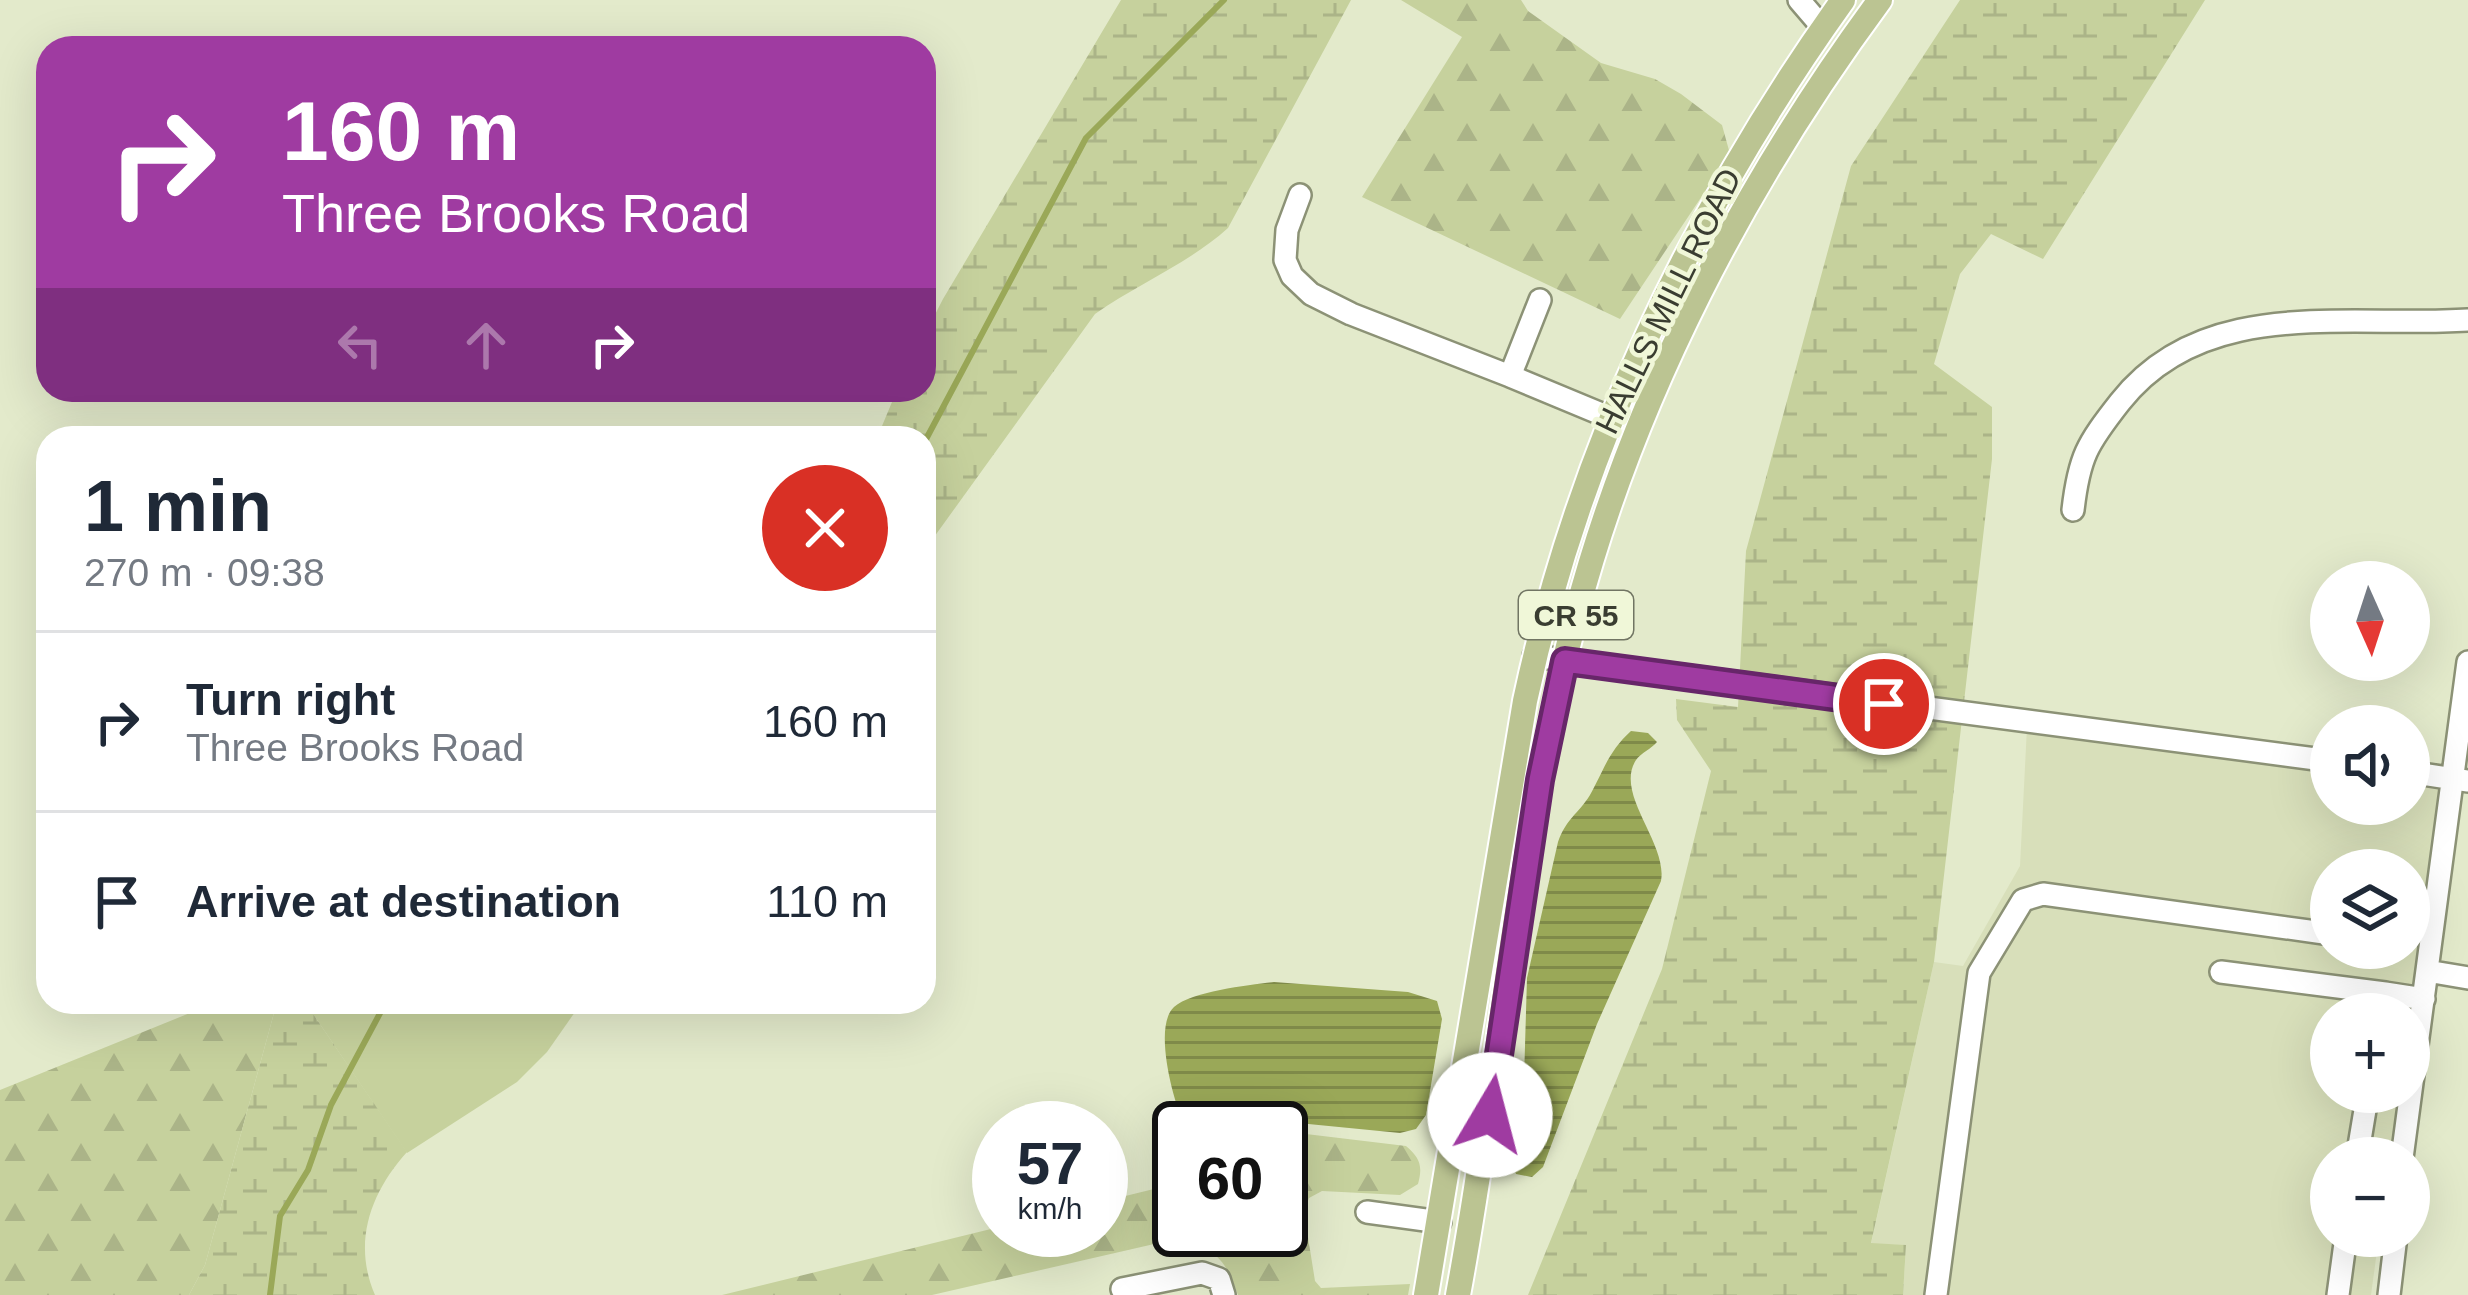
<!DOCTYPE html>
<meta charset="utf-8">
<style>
body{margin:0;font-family:Helvetica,sans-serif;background:#f2f2f3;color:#1f2937;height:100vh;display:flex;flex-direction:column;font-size:45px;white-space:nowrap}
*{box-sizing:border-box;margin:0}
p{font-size:39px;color:#747a83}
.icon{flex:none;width:66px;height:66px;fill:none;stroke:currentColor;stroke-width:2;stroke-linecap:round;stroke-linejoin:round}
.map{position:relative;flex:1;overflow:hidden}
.side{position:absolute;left:36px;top:426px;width:900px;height:588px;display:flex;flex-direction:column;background:#fff;border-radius:36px;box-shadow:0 12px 48px #0002}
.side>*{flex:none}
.hud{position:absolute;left:36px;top:36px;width:900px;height:366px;border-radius:36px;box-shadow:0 12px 48px #0002;background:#9f3ba1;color:#fff;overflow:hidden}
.needle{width:78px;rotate:177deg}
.fabs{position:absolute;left:2310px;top:561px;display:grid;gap:24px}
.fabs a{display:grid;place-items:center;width:120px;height:120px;border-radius:50%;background:#fff;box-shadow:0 12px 48px #0002;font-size:60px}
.speed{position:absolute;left:972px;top:1101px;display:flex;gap:24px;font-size:60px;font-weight:700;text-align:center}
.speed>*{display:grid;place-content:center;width:156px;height:156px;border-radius:50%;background:#fff;box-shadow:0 12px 48px #0002;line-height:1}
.speed small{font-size:30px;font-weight:400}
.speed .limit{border:6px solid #111;border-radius:18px;background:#fff;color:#111}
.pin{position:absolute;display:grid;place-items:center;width:102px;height:102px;color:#fff;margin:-51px;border:6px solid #fff;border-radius:50%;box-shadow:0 3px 12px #0007}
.me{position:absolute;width:132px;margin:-66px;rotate:8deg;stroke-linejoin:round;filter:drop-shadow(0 0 9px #0008)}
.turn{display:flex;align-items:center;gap:42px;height:252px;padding:0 48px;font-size:54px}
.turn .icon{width:156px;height:156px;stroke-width:2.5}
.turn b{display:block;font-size:84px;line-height:102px}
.lanes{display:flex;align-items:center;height:114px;padding:0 48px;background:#0003;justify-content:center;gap:60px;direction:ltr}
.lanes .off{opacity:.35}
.round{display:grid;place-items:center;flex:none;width:126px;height:126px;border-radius:63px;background:#f2f2f3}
.summary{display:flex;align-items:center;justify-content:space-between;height:204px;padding:0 48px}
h1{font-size:72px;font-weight:600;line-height:90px}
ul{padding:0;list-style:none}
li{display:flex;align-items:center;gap:36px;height:180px;padding:0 48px;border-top:3px solid #e0e1e3}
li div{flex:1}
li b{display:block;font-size:45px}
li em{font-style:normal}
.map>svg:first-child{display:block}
.built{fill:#d8dfba;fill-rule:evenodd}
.grass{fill:#c6d19d}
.forest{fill:url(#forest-firs)}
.wetland{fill:url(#wetland-marsh)}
.water{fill:url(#water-rules)}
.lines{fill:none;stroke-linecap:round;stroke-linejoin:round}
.stream{stroke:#9aa858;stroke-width:6}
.minor-casing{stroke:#8c9276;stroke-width:26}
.major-casing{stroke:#fff;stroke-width:28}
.minor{stroke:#fff;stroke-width:21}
.major{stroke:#bbc492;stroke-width:24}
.route-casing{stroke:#672669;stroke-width:30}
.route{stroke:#9f3ba1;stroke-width:21}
.labels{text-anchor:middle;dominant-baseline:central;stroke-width:9;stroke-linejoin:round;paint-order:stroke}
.shield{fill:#f0f7d8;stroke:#717563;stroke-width:3}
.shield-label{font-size:30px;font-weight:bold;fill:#3a3d31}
.street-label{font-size:33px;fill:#3a3d31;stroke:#f0f7d8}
</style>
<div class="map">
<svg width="2468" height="1295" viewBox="0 0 2468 1295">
<defs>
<pattern id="forest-firs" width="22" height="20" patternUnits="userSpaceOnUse" patternTransform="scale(3)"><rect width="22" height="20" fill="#c6d19d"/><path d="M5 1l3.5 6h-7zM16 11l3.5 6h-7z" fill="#abb488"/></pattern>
<pattern id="wetland-marsh" width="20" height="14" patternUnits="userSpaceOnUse" patternTransform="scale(3)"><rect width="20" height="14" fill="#c6d19d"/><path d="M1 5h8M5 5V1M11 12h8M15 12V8" fill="none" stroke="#abb488"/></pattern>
<pattern id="water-rules" width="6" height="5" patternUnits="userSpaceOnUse" patternTransform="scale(3)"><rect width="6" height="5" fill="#9aa858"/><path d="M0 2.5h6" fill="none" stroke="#7f8a49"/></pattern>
</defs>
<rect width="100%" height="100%" fill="#e3eacb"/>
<path class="built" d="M2027,727L2331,770V804H2409V781L2442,786L2409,1025V1014H2331V1092H2400L2390,1158H2331V1236H2379L2371,1295H1903L1906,1245L1871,1244L1934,962L1963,966L2020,866ZM2331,870H2409V948H2331Z"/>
<path class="grass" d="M305,1002H582L547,1052L517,1082L407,1153Z"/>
<path class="forest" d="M1401,0H1521L1528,11L1601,63L1655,79L1681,94L1722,125L1730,154L1620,319L1362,197L1462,37Z
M217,1002H277L205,1265L189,1295H0V1090Z
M1281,1131L1406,1146C1420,1158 1423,1166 1418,1184L1400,1195L1322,1191L1309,1198L1304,1212L1315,1281L1321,1288L1410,1284L1408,1295H1238C1224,1256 1215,1249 1176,1239L932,1295H722L999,1227L1101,1230V1202L1166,1186L1179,1172V1230H1281Z"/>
<path class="wetland" d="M1121,0H1351L1228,228C1188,264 1139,283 1095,314L924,551V438H877L897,390H924V336L943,299Z
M1960,0H2205L2043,259L1991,234L1960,274L1934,364L1992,407V459L1934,962L1871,1243L1906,1245L1903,1295H1528L1662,969L1711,771L1677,720L1676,699L1738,707L1746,551L1851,166Z
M277,1002H305L407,1152C371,1192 352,1242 375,1295H189L205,1265Z"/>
<path class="water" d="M1631,731L1648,733L1657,742C1651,749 1641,753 1636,760C1614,794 1668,843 1661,881L1597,1024L1543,1167L1532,1177L1516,1174L1509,1154L1524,1080L1527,978L1558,842C1566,819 1578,814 1590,795C1604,770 1608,752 1631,731Z
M1274,982L1408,992L1437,1001L1442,1019L1426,1115L1416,1129L1400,1133L1288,1122L1245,1128H1188L1184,1124C1173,1101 1153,1026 1174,1007C1192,991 1250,985 1274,982Z"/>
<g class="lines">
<path class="stream" d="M924,443L1086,138L1224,0
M270,1295L280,1216L308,1170L331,1105L386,1002"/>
<defs>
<path id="minor" d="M1799,0L1823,28
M1300,195L1287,230L1285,260L1292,276L1311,294L1351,314L1510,376
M1540,300L1510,376L1611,418
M2073,510C2079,457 2087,444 2120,402C2204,295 2348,328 2468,320
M1534,656L2331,761
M2409,772L2468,781
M2427,971L2468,978
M2221,972L2385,993
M2381,1014L2385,993L2424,999
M2357,1158L2368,1092
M2402,1158L2468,662
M1367,1212L1440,1222
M1122,1289L1202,1273L1219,1279L1224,1295
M1936,1295L1979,973L2023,900L2043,894L2331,934
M2338,1295L2346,1236
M2389,1295L2396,1236"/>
<path id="major" d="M1426,1295L1525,701C1579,448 1693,210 1843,0
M1458,1295C1500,1070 1517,837 1576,615C1634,395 1745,183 1880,0"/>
</defs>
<use href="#minor" class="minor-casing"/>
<use href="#major" class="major-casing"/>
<use href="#minor" class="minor"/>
<use href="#major" class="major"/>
</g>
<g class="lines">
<defs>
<path id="route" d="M1490,1115L1540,780L1565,661L1884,704"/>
</defs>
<use href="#route" class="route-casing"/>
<use href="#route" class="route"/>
</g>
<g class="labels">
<rect class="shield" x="1519" y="591" width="114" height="48" rx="9"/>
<g class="shield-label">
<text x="1576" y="615">CR 55</text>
</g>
<g class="street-label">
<text transform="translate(1668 301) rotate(-64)">HALLS MILL ROAD</text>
</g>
</g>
</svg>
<div class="fabs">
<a><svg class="needle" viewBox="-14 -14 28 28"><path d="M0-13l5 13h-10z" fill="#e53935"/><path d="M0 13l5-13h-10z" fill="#747a83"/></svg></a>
<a><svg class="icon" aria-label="sound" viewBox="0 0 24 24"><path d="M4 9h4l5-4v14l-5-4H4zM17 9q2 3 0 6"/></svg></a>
<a><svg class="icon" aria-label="layers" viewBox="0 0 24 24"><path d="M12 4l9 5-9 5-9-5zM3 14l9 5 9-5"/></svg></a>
<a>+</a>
<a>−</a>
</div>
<div class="speed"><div>57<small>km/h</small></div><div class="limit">60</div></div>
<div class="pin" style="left:1884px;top:704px;background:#d93025"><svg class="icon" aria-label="arrive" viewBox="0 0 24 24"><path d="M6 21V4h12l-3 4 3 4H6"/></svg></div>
<svg class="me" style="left:1490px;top:1115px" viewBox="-20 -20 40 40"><circle r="19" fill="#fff"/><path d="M0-13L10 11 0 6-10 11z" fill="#9f3ba1"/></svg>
<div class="hud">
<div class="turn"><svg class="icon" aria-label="right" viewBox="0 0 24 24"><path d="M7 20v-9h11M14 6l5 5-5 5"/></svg><div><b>160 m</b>Three Brooks Road</div></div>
<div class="lanes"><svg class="icon off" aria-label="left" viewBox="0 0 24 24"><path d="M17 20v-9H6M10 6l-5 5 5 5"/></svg><svg class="icon off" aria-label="ahead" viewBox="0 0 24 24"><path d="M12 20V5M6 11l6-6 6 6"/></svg><svg class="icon" aria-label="right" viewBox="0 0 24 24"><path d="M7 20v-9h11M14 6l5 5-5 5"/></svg></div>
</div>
<section class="side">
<div class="summary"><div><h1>1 min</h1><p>270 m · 09:38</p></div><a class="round" style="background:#d93025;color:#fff"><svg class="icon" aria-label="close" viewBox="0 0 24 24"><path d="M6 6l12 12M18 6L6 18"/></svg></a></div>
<ul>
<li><svg class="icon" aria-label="right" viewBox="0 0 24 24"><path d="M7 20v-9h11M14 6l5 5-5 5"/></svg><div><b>Turn right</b><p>Three Brooks Road</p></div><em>160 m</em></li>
<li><svg class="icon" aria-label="arrive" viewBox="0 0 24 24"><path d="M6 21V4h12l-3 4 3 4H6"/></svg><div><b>Arrive at destination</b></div><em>110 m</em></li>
</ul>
</section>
</div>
